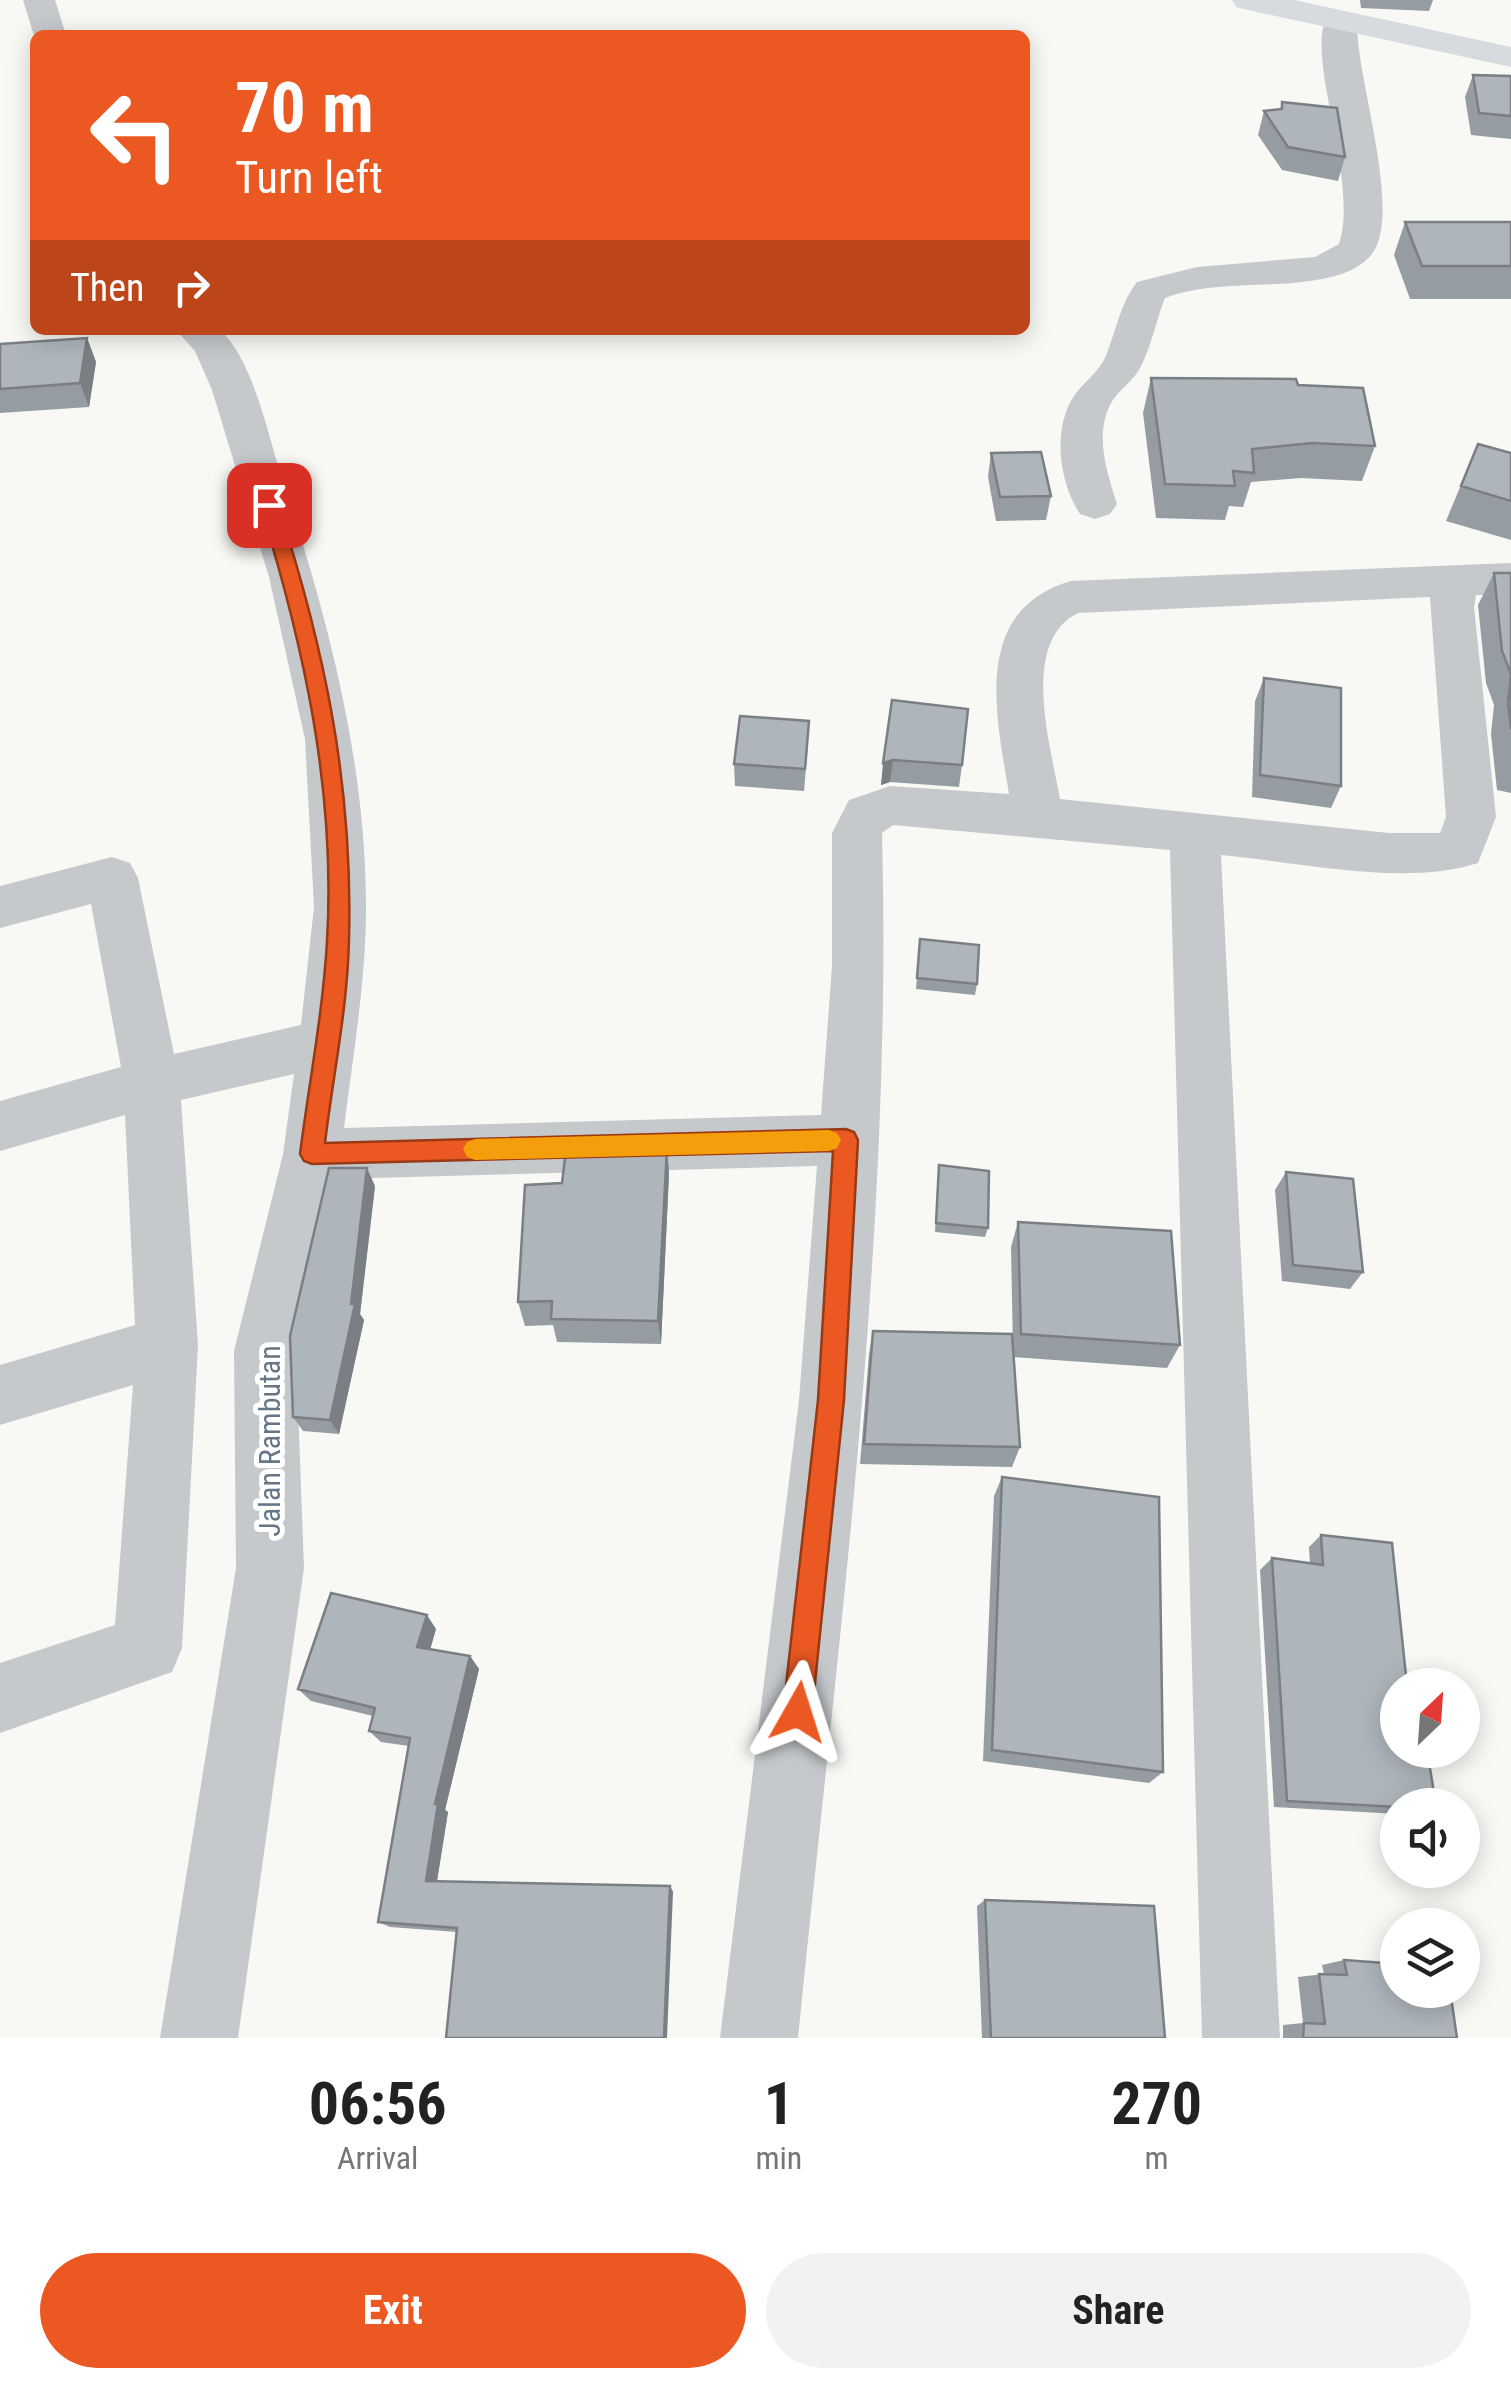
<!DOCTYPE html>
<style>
body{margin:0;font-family:"Roboto Condensed",sans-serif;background:#f2f2f2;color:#222;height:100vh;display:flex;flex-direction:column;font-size:38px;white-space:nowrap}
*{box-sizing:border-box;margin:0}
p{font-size:32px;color:#767676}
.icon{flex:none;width:55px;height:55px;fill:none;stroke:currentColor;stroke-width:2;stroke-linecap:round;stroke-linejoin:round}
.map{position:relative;height:2038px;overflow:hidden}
.drawer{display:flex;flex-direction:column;background:#fff;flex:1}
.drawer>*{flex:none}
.banner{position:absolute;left:30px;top:30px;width:1000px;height:305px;border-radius:15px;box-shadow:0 5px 25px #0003;background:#eb5821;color:#fff;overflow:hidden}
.needle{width:65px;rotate:25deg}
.buttons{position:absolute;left:1380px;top:1668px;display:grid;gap:20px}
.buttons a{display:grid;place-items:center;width:100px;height:100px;border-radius:50%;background:#fff;box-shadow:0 5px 25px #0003;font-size:50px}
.pin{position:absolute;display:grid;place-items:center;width:85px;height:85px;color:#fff;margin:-42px;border-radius:20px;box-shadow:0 5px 15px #0006}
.me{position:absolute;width:110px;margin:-55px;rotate:6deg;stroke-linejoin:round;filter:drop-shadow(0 0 8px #0008)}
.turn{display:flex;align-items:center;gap:35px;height:210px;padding:0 40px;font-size:45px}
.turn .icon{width:130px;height:130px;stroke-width:2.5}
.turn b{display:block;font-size:70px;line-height:85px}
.then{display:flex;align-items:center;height:95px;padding:0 40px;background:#0003;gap:20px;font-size:38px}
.eta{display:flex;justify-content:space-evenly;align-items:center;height:170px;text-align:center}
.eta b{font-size:60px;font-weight:700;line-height:70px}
.action{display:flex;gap:20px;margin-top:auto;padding:20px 40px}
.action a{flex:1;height:115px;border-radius:60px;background:#eb5821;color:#fff;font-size:40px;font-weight:700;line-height:115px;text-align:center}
.action a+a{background:#f2f2f2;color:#222}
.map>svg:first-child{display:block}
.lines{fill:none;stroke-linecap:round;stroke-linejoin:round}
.street{fill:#c5c9cc;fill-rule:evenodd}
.secondary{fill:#d6dbdf;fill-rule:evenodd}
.wall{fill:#969da2}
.shaded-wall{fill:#7a7f84}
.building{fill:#aeb6bc;stroke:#7a7f84;stroke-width:2.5}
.route{fill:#eb5821;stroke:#993915;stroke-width:2.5}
.slow{fill:#f59e0b}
.labels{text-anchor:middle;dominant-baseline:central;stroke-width:10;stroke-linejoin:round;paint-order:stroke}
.street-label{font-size:30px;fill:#657787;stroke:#fff}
</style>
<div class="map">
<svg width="1511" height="2038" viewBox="0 0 1511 2038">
<rect width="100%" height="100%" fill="#f8f8f5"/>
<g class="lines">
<path class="street" d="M23,0H55L66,35H35V39Z
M1340,13L1352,16L1357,23C1356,78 1404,216 1371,255C1356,273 1331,278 1309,281C1262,288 1210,281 1165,298C1156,320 1152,345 1141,366C1134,381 1119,389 1111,403C1094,435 1107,472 1117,504L1110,514L1095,519L1080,514C1059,482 1052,429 1074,396C1083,383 1097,373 1104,360C1116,334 1119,305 1137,282L1197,267L1315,257L1339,244C1360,182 1303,52 1328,16Z
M176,330H220C251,357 267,429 279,469C326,612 366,757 366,908C366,981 353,1055 344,1128L821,1115L832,966V833L849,800L890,786L1009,794C996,715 971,610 1071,581L1511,563V595H1476L1474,607L1496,817L1478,863C1404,887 1300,862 1221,855L1280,2038H1202L1170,850L893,825L882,833C893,1235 838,1638 798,2038H720L799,1400L817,1166L335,1179L296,1351L304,1568L238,2038H160L236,1568L234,1351L283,1154L294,1074L181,1100L198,1345L182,1648L172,1672L0,1733V1663L115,1625L133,1385L0,1425V1365L135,1325L125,1115L0,1151V1101L121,1067L91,904L0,928V886L112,857L130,863L138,878L174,1054L301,1025L314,907L305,739L269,577L212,390L195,351ZM1430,597L1446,817L1440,833H1389L1060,799C1051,747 1019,642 1078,613Z"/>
<path class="secondary" d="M1232,0H1294L1511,47V67L1248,10L1236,7Z"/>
</g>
<path class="wall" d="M1360,0H1433L1429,11L1361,8Z
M1473,75L1511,76V139L1471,135L1465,97Z
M1282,102L1345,157L1338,181L1282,170L1258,135L1264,111L1280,109Z
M1405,222H1511V299H1410L1394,255Z
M87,338L96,362L89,407L0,413V344Z
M1151,378L1298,385L1375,446L1362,481L1301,478L1251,482L1243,507L1229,506L1225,520L1156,518L1143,413Z
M1478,444L1511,453V540L1446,521Z
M991,453L1051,496L1046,520L996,521L988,477Z
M1494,573H1511V793L1497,790L1491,734L1494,705L1486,683L1478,605Z
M1264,678L1341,786L1331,808L1252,797L1255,701Z
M892,700L962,765L959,787L890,782L881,785Z
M808,744L804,791L735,786L734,764Z
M920,939L977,984L975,995L916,989Z
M667,1147L669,1174L661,1344L557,1342L553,1325L525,1326L518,1302L562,1183Z
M939,1165L988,1228L985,1237L935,1232Z
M1286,1172L1363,1272L1350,1289L1282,1281L1275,1190Z
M375,1186L360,1314L364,1320L339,1434L303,1431L293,1417Z
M1018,1222L1180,1345L1167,1368L1014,1357L1020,1447L1012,1467L860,1464L869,1354L873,1331L1013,1348L1011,1247Z
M1002,1477L1163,1772L1149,1783L983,1761L994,1496Z
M1321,1535L1398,1805V1814L1274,1807L1260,1570L1272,1558L1310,1564L1309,1547Z
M436,1629L430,1650L470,1656L479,1669L445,1810L448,1812L437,1881L670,1886L673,1892L457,1932L390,1927L378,1922L409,1746L381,1742L369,1731L373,1716L311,1701L298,1689Z
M985,1900L1165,2038H982L977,1906Z
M1344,1960L1457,2038H1283V2025L1303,2023L1298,1977L1324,1974L1322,1965Z"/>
<path class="shaded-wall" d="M87,338L96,362L89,407L80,383Z
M893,760L890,782L881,785L883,763Z
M667,1147L669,1174L661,1344L658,1321Z
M367,1168L375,1186L360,1314L364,1320L339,1434L330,1420L351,1304Z
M427,1615L436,1629L427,1660L417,1647Z
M470,1656L479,1669L445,1810L448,1812L436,1887L426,1881L435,1804Z
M670,1886L673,1892L667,2038H664Z"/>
<path class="building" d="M1473,75L1511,76V116L1479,113Z
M1282,102L1337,108L1345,157L1288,147L1264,111L1282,109Z
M1405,222H1511V266H1422Z
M87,338L80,383L0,389V344Z
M1151,378L1296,379L1298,385L1363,388L1375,446L1312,443L1252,449L1254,473L1233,471L1235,486L1165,484Z
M1478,444L1511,453V501L1461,486Z
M1041,452L1051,496L1000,497L991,453Z
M1494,573H1511V729L1508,703L1511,674L1502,651Z
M1264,678L1341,688V786L1260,775Z
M892,700L968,709L962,765L893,760L883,763Z
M740,716L809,721L805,769L734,764Z
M920,939L979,945L977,984L917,978Z
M667,1147L658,1321L551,1319L552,1301L518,1302L525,1185L562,1183L566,1150Z
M939,1165L989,1171L988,1228L936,1223Z
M329,1168H367L351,1304H355L330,1420L293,1417L290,1336Z
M1286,1172L1353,1179L1363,1272L1293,1265Z
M1018,1222L1171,1231L1180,1345L1021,1334Z
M873,1331L1012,1334L1020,1447L864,1444Z
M1002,1477L1159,1497L1163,1772L992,1750Z
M1321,1535L1392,1543L1407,1685H1398V1750H1427L1436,1805H1398V1807L1287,1801L1272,1558L1323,1565Z
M331,1593L427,1615L417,1647L470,1656L435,1804H438L426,1881L670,1886L664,2038H446L457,1928L378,1922L410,1738L369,1731L375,1708L298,1689Z
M985,1900L1154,1906L1165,2038H991Z
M1344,1960L1398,1964V1990H1450L1457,2038H1303L1304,2023L1325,2024L1319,1974L1347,1975Z"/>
<path class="route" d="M269,499L278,505C325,650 353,785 349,938C348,1006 333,1075 325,1143L846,1129L854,1132L858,1140L844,1400L812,1712L808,1723L798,1727L787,1723L783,1712L818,1400L833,1151L312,1164L304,1161L300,1154C309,1083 323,1012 327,941C336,792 304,646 260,505Z"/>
<path class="slow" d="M829,1130L837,1133L841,1140L837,1148L829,1151L475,1160L467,1157L463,1149L467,1142L475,1139Z"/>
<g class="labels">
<g class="street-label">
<text transform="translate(269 1441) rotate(-90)">Jalan Rambutan</text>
</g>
</g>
</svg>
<div class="buttons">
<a><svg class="needle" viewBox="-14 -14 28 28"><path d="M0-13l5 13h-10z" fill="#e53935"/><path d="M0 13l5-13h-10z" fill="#767676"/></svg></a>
<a><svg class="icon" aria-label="sound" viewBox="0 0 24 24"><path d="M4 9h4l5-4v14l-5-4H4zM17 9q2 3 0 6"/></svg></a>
<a><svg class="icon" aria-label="layers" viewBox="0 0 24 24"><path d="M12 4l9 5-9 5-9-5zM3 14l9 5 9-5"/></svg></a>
</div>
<div class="pin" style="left:269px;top:505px;background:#d93025"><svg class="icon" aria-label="arrive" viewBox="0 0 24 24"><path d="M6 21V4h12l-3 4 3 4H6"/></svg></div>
<svg class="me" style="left:798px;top:1712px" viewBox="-20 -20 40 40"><path d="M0-17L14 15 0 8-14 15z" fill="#eb5821" stroke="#fff" stroke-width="4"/></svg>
<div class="banner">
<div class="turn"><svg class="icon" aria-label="left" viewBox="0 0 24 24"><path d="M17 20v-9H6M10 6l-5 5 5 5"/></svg><div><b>70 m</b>Turn left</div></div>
<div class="then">Then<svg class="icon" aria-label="right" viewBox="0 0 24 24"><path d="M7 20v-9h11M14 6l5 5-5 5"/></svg></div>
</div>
</div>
<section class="drawer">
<div class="eta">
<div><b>06:56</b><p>Arrival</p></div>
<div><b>1</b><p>min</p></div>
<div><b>270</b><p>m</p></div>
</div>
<div class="action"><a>Exit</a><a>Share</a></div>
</section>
